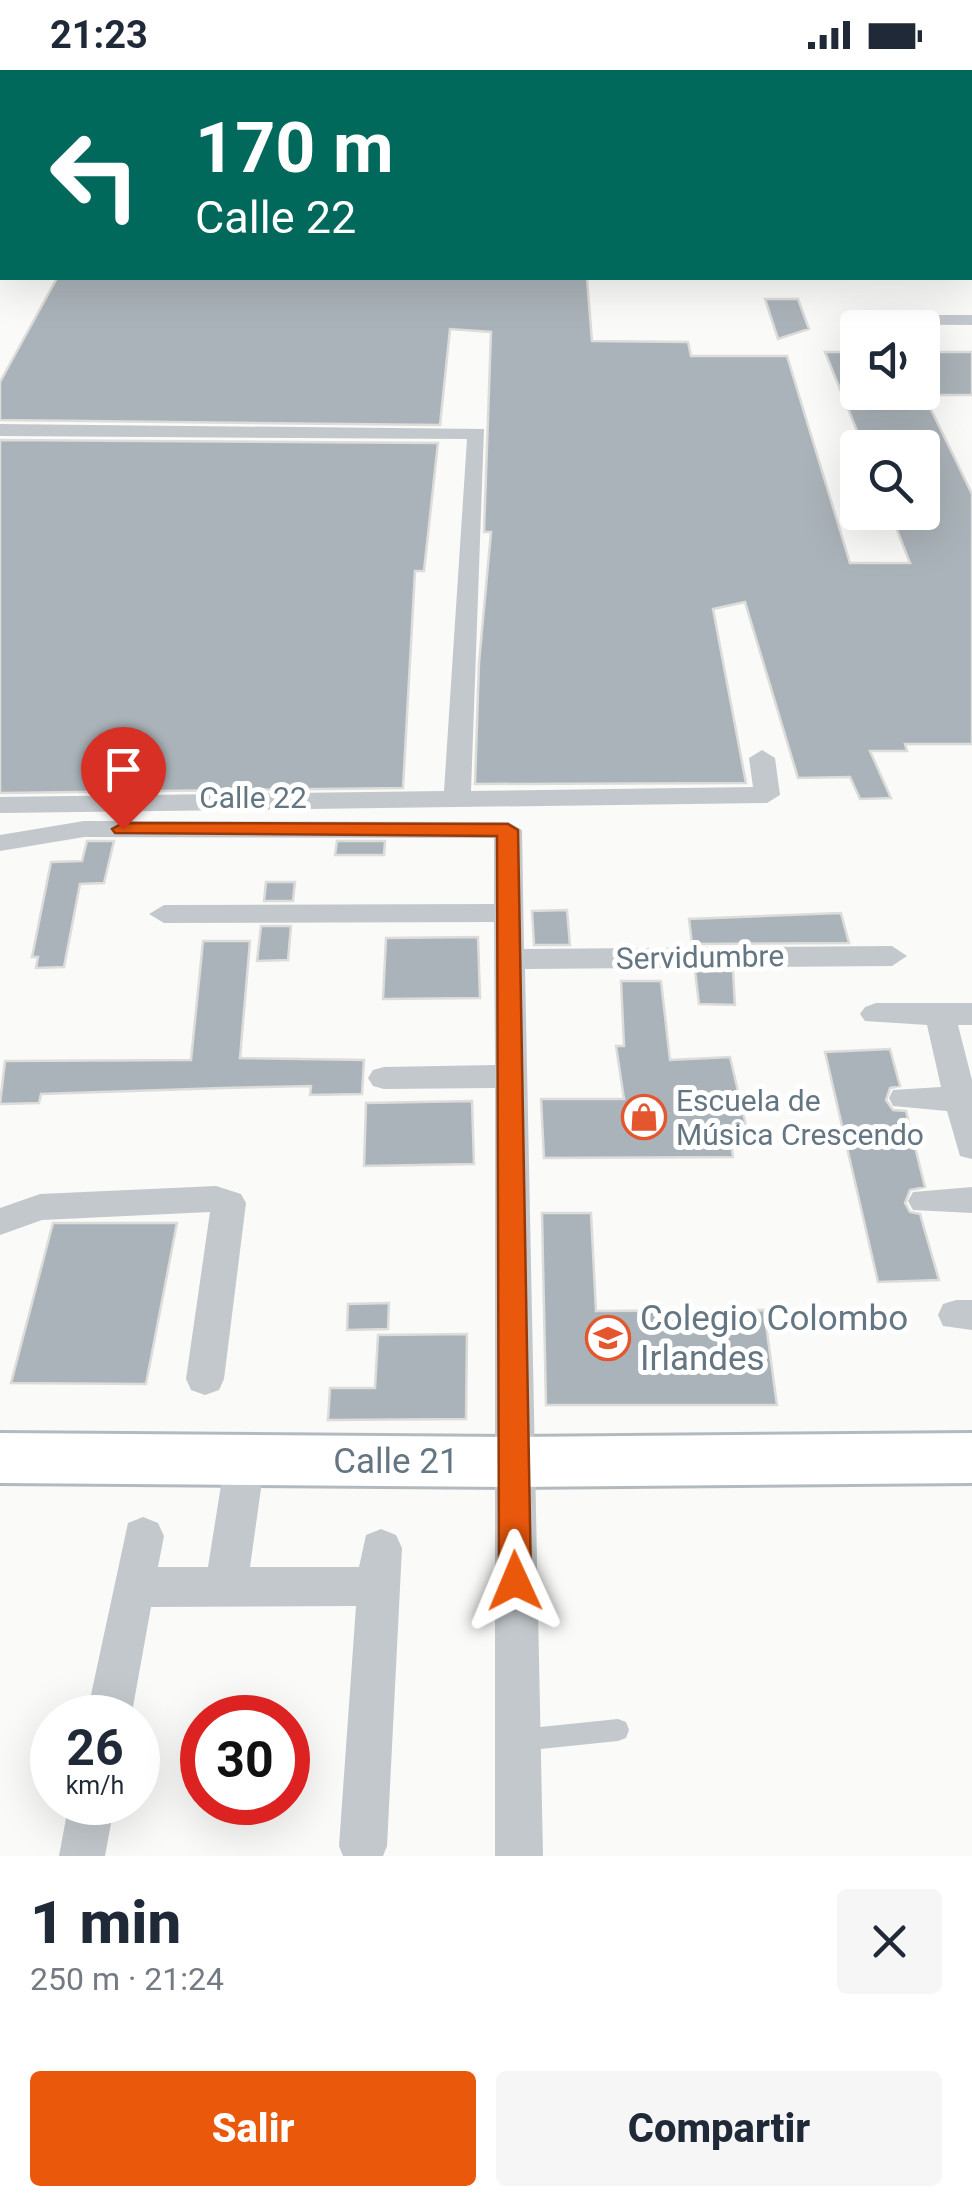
<!DOCTYPE html>
<html lang="es">
<meta charset="utf-8">
<style>
body{margin:0;font-family:Roboto,sans-serif;background:#f6f6f7;color:#1f2937;height:100vh;display:flex;flex-direction:column;font-size:38px;white-space:nowrap}
*{box-sizing:border-box;margin:0}
p{font-size:32px;color:#747a83}
.icon{flex:none;width:55px;height:55px;fill:none;stroke:currentColor;stroke-width:2;stroke-linecap:round;stroke-linejoin:round}
.map{position:relative;height:1786px;overflow:hidden}
.sheet{display:flex;flex-direction:column;background:#fff;flex:1}
.sheet>*{flex:none}
.guide{position:absolute;left:0px;top:0px;width:972px;height:210px;box-shadow:0 10px 40px #0002;background:#00695c;color:#fff;overflow:hidden}
.tools{position:absolute;left:840px;top:240px;display:grid;gap:20px}
.tools a{display:grid;place-items:center;width:100px;height:100px;border-radius:10px;background:#fff;box-shadow:0 10px 40px #0002;font-size:50px}
.speed{position:absolute;left:30px;top:1625px;display:flex;gap:20px;font-size:50px;font-weight:700;text-align:center}
.speed>*{display:grid;place-content:center;width:130px;height:130px;border-radius:50%;background:#fff;box-shadow:0 10px 40px #0002;line-height:1}
.speed small{font-size:25px;font-weight:400}
.speed .limit{border:15px solid #d22;background:#fff;color:#111}
.pin{position:absolute;display:grid;place-items:center;width:85px;height:85px;color:#fff;margin:-102px -42px;border-radius:50% 50% 50% 0;rotate:-45deg;box-shadow:0 0 10px #0007}
.pin .icon{rotate:45deg}
.me{position:absolute;width:110px;margin:-55px;rotate:359deg;stroke-linejoin:round;filter:drop-shadow(0 0 8px #0008)}
.turn{display:flex;align-items:center;gap:35px;height:210px;padding:0 30px;font-size:45px}
.turn .icon{width:130px;height:130px;stroke-width:2.5}
.turn b{display:block;font-size:70px;line-height:85px}
.round{display:grid;place-items:center;flex:none;width:105px;height:105px;border-radius:10px;background:#f6f6f7}
.headline{display:flex;align-items:center;justify-content:space-between;height:170px;padding:0 30px}
h1{font-size:60px;font-weight:800;line-height:75px}
.button{display:flex;gap:20px;margin-top:auto;padding:20px 30px}
.button a{flex:1;height:115px;border-radius:10px;background:#ea580c;color:#fff;font-size:40px;font-weight:800;line-height:115px;text-align:center}
.button a+a{background:#f6f6f7;color:#1f2937}
.status{display:flex;justify-content:space-between;align-items:center;height:70px;padding:0 50px;background:#fff;direction:ltr}
.status svg{height:28px;fill:currentColor}
.map>svg:first-child{display:block}
.lines{fill:none;stroke-linecap:round;stroke-linejoin:round}
.river{stroke:#bbc7cb;stroke-width:62}
.building{fill:#aab3b9;stroke:#dcdcda;stroke-width:2.5}
.secondary-casing{stroke:#b3babf;stroke-width:6}
.lane{fill:#c3c8cc;fill-rule:evenodd}
.street{fill:#c3c8cc;fill-rule:evenodd}
.secondary{fill:#fff;fill-rule:evenodd}
.route{fill:#ea580c;stroke:#983908;stroke-width:2.5}
.labels{text-anchor:middle;dominant-baseline:central;stroke-width:10;stroke-linejoin:round;paint-order:stroke}
.street-label{font-size:30px;fill:#657683;stroke:#fff}
.poi-label{font-size:30px;fill:#657683;stroke:#fff;text-anchor:start}
.near-poi-label{font-size:35px;fill:#657683;stroke:#fff;text-anchor:start}
.near-street-label{font-size:35px;fill:#657683;stroke:#fff}
</style>
<div class="status"><b>21:23</b><svg viewBox="0 0 49 12"><path d="M0 12V9h3v3zM5 12V6h3v6zM10 12V3h3v9zM15 12V0h3v12zM26 1h20v11H26zM47 4h2v5h-2z"/></svg></div>
<div class="map">
<svg width="972" height="1786" viewBox="0 0 972 1786">
<rect width="100%" height="100%" fill="#fafaf8"/>
<g class="lines">
<path class="river" d="M0,51L2,48"/>
</g>
<path class="building" d="M57,208H587L592,271L688,272L691,286H787L850,493H910L890,442H922V378H864L825,282H858V322H922V282H972V325H924L972,424V674H905L907,681H870L891,728L860,729L850,707L798,708L745,532L713,539L746,713L475,714L479,593L491,462H484L491,262L450,259L440,355L0,350V312Z
M765,229H798L809,259L778,269Z
M0,370L438,373L424,501H415L403,718L0,723Z
M87,771H114L104,813L80,814L64,897L36,898L38,887H32L51,792L82,791Z
M337,771H385L384,785H335Z
M266,812H295L293,831H264Z
M567,840L570,875H534L532,841Z
M841,843L849,873L692,874L689,849Z
M261,856H291L288,890L257,891Z
M478,867L480,928L383,929L386,868Z
M203,871H250L240,988L364,990L362,1024L310,1025L311,1016L223,1018L41,1024L39,1033L0,1034L5,991L191,990Z
M695,901H733L735,935L699,934Z
M621,911H661L670,990L730,987L748,1064H730L733,1087L544,1088L541,1029H624L616,976H624Z
M890,979L900,1016L890,1018L886,1030L893,1040L906,1041L925,1117L910,1120L905,1133L910,1142L920,1144L939,1210L878,1212L825,982Z
M472,1031L474,1094L364,1096L366,1033Z
M542,1143H591L596,1241L764,1240L777,1335H546Z
M53,1153H177L146,1314L11,1313Z
M389,1233L388,1259L347,1260L348,1234Z
M467,1264L466,1349L328,1350L330,1318H375L378,1265Z"/>
<g class="lines">
<defs>
<path id="secondary" d="M0,1363L513,1367L972,1363V1413L513,1417L0,1413Z"/>
</defs>
<use href="#secondary" class="secondary-casing"/>
<path class="lane" d="M0,66H2V70H0Z
M0,79H2V83L0,84Z
M618,1649L626,1652L629,1660L626,1668L618,1671L521,1681L513,1678L510,1670L513,1662L521,1659Z"/>
<path class="street" d="M939,0H952L953,2H941Z
M970,27L972,28V37L970,36Z
M849,245H972V255L843,254L840,250Z
M0,354L484,359L471,721L753,717L749,688L762,680L775,688L780,725L767,733L0,743V727L444,721L467,369L0,366Z
M84,751L508,752L522,760L524,879L892,876L907,886L892,896L525,899L543,1786H495V1018L384,1019L373,1016L368,1008L373,1000L384,997L495,995L494,852L164,853L149,844L164,835L494,834V768L84,767L0,781V765Z
M876,933H972V955H958L972,1010V1089L960,1086L947,1041L893,1036L889,1028L893,1020L941,1017L927,955L865,951L860,944L865,937Z
M216,1116L241,1124L246,1133L224,1309L219,1320L205,1325L191,1320L186,1309L210,1142L42,1150L0,1165V1138L40,1124Z
M972,1117V1143L913,1140L908,1131L913,1122Z
M956,1230H972V1260L943,1256L938,1245L943,1234Z
M245,1373L259,1378L265,1390L250,1497H359L366,1465L381,1459L396,1465L402,1478L387,1776L383,1786H343L339,1776L356,1536L151,1537L131,1648H86L128,1453L143,1447L158,1453L164,1466L158,1497H208L225,1390L231,1378Z
M69,1732H115L105,1786H59Z"/>
<use href="#secondary" class="secondary"/>
</g>
<path class="route" d="M123,753L508,754L518,760L531,1511L526,1522L515,1526L504,1522L499,1511L497,766L115,763L112,759Z"/>
<defs>
<symbol id="shop-ring" viewBox="-11 -11 22 22"><circle r="9.5" fill="#fff" stroke="#e4572e" stroke-width="1.5"/><path d="M-5-2.5h2.3a2.7 3.5 0 0 1 5.4 0H5L5.5 6h-11ZM-1.5-2.5h3a1.5 2.3 0 0 0-3 0Z" fill="#e4572e"/></symbol>
<symbol id="school-ring" viewBox="-11 -11 22 22"><circle r="9.5" fill="#fff" stroke="#e4572e" stroke-width="1.5"/><path d="M0-5L7-2L0 1L-7-2ZM-4 1L0 2.5L4 1V4Q0 6-4 4Z" fill="#e4572e"/></symbol>
</defs>
<g fill-rule="evenodd">
<use href="#shop-ring" x="619" y="1022" width="50" height="50"/>
<use href="#school-ring" x="583" y="1243" width="50" height="50"/>
</g>
<g class="labels">
<g class="street-label">
<text x="253" y="727">Calle 22</text>
<text transform="translate(700 887) rotate(-1)">Servidumbre</text>
</g>
<g class="poi-label">
<text x="676" y="1030">Escuela de<tspan x="676" dy="34">Música Crescendo</tspan></text>
</g>
<g class="near-poi-label">
<text x="640" y="1248">Colegio Colombo<tspan x="640" dy="40">Irlandes</tspan></text>
</g>
<g class="near-street-label">
<text x="396" y="1391">Calle 21</text>
</g>
</g>
</svg>
<div class="tools">
<a><svg class="icon" aria-label="sound" viewBox="0 0 24 24"><path d="M4 9h4l5-4v14l-5-4H4zM17 9q2 3 0 6"/></svg></a>
<a><svg class="icon" aria-label="search" viewBox="0 0 24 24"><circle cx="10" cy="10" r="6"/><path d="M15 15l6 6"/></svg></a>
</div>
<div class="speed"><div>26<small>km/h</small></div><div class="limit">30</div></div>
<div class="pin" style="left:123px;top:759px;background:#d93025"><svg class="icon" aria-label="arrive" viewBox="0 0 24 24"><path d="M6 21V4h12l-3 4 3 4H6"/></svg></div>
<svg class="me" style="left:515px;top:1511px" viewBox="-20 -20 40 40"><path d="M0-17L14 15 0 8-14 15z" fill="#ea580c" stroke="#fff" stroke-width="4"/></svg>
<div class="guide">
<div class="turn"><svg class="icon" aria-label="left" viewBox="0 0 24 24"><path d="M17 20v-9H6M10 6l-5 5 5 5"/></svg><div><b>170 m</b>Calle 22</div></div>
</div>
</div>
<section class="sheet">
<div class="headline"><div><h1>1 min</h1><p>250 m · 21:24</p></div><a class="round"><svg class="icon" aria-label="close" viewBox="0 0 24 24"><path d="M6 6l12 12M18 6L6 18"/></svg></a></div>
<div class="button"><a>Salir</a><a>Compartir</a></div>
</section>
